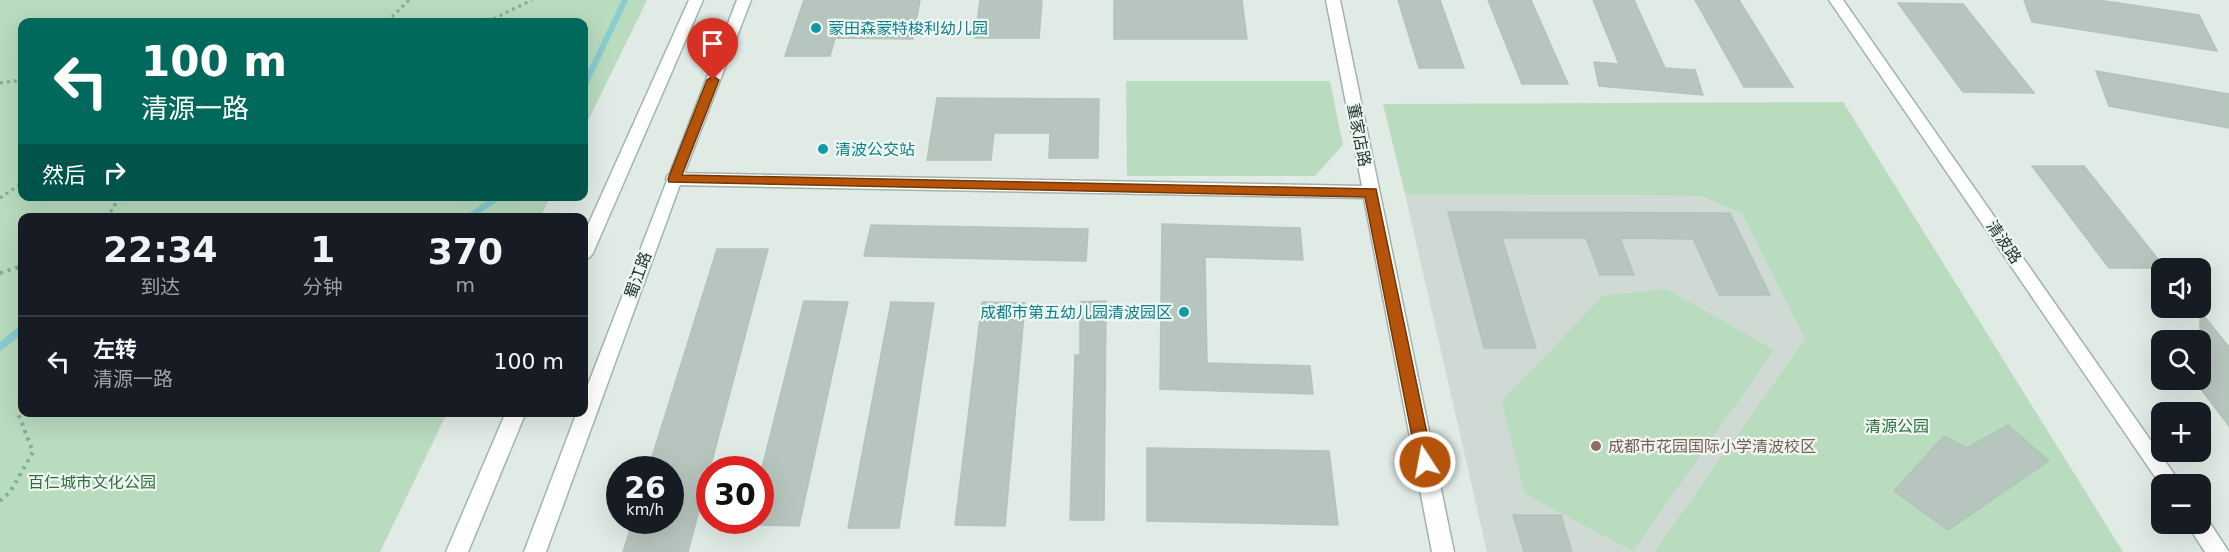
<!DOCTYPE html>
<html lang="zh">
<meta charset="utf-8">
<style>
body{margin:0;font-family:"DejaVu Sans","Noto Sans SC",sans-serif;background:#242831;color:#f1f3f6;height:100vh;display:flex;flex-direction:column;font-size:22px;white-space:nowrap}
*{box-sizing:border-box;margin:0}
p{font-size:20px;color:#9ea1a6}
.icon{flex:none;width:33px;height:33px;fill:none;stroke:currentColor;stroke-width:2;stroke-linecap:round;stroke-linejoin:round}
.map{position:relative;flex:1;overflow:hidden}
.details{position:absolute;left:18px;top:213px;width:570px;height:204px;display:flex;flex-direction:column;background:#171b24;border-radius:12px;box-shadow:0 6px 24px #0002}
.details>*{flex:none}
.banner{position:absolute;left:18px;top:18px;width:570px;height:183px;border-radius:12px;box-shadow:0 6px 24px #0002;background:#00695c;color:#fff;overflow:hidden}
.fabs{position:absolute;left:2151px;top:258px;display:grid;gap:12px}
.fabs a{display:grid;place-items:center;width:60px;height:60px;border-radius:12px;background:#171b24;box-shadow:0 6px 24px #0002;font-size:30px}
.speed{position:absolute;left:606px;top:456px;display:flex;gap:12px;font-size:30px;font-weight:700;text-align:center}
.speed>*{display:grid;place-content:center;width:78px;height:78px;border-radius:50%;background:#171b24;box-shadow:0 6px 24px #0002;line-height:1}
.speed small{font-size:15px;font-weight:400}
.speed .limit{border:9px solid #d22;background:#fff;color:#111}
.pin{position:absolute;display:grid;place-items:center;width:51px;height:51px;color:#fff;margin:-62px -26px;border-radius:50% 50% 50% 0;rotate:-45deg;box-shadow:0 0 6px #0007}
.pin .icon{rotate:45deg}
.me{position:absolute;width:66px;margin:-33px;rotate:349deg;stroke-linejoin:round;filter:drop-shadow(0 0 4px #0008)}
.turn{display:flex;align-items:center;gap:21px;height:126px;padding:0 24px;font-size:27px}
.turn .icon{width:78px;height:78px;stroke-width:2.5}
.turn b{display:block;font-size:42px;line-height:51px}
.then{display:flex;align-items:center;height:57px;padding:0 24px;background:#0003;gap:12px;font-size:22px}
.eta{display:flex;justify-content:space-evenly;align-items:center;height:102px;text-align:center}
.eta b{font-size:36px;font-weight:700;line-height:42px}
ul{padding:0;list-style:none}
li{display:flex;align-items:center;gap:18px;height:90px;padding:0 24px;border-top:2px solid #363941}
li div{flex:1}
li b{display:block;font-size:22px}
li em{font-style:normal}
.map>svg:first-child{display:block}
.built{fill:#cedad3}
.green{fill:#b9dbbe}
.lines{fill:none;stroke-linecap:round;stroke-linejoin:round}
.stream-far1{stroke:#89cdcf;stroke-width:6}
.stream{stroke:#89cdcf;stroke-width:8}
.building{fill:#b6c5bd;stroke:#b3c4bb;stroke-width:1.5}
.street-casing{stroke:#a3b2ab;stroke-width:3}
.secondary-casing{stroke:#9fb6ab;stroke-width:3}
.path-far1{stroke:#81ad9a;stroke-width:3;stroke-dasharray:3 4;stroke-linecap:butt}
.path{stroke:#81ad9a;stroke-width:4;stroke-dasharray:3 5;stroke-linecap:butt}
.street{fill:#fff;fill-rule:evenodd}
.secondary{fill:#fff;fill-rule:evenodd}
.route{fill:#b45309;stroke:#753606;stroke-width:1.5}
.culture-dot{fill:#0f9aa8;stroke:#f0f7f3;stroke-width:2}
.education-dot{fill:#8d6e63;stroke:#f0f7f3;stroke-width:2}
.labels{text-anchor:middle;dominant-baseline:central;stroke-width:4.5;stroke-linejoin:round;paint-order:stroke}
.culture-label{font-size:16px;fill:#0d838f;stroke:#f0f7f3;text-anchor:start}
.street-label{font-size:16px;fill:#213a30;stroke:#f0f7f3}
.park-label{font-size:16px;fill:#2d703e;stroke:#f0f7f3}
.education-label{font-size:16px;fill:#785e54;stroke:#f0f7f3;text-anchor:start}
</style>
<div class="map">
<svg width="2229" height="552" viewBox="0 0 2229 552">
<rect width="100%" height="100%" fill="#e0ebe5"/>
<path class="built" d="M1405,194L1702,196L1742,214L1805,339L1654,552H1487Z"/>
<path class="green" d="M0,0H647L584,129V22H22V196L550,197L540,218H22V412L447,413L380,552H0Z
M1126,81H1330L1343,145L1315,176H1127Z
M1843,102L2123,552H1654L1805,339L1742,214L1702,196L1405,194L1383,104Z
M1666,289L1774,350L1633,551L1525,494L1502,401L1603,296Z"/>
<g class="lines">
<path class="stream-far1" d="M584,86L625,0
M467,218L500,196"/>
<path class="stream" d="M0,347L22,329"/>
</g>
<path class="building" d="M804,0H920L913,39L835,38L830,56H785Z
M980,0H1042L1039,38H975Z
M1114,0H1242L1247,39H1114Z
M1398,0H1440L1464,68H1419Z
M1488,0H1531L1568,84H1522Z
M1593,0H1634L1665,68L1695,70L1703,95L1599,86L1594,62L1619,64Z
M1695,0H1739L1793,87H1744Z
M2024,0H2098L2199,15L2217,51L2032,22Z
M1898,3L1963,4L2034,93L1963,92Z
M2096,71L2229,94V128L2109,106Z
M937,98L1099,99L1098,158H1049L1050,133H994L991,160H927Z
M2032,166H2084L2165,268H2109Z
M1448,212L1730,213L1770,295H1719L1693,239L1620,238L1634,275H1600L1586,238H1502L1536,348H1484Z
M1162,224L1300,228L1303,260L1205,257L1207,363L1310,366L1313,394L1160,389Z
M871,225L1088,229L1086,261L864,256Z
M717,249H768L688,552H623L633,520H670V470H648Z
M804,301L848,302L799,526L760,525V476Z
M1106,301L1104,520H1070L1075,355H1080V302Z
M891,302L934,303L899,528H848Z
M982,302L1025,303L1005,526L955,525Z
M2200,311L2229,347V426L2200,388Z
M2008,425L2049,461L1948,530L1894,491L1944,436L1967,448Z
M1147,448L1329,451L1338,525L1147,521Z
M1513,515H1561L1572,552H1524Z"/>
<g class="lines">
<defs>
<path id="street" d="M1326,0H1340L1454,552H1432L1364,198L674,185L668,183L666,179L668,175L674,173L1362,186Z
M1829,0H1843L2181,484H2162V487Z
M2200,516L2206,517L2229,552H2205L2187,524H2200Z"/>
<path id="secondary" d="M689,0H703L593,253L590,257L584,259V234Z
M737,0H751L682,179L546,552H524L577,412H584V395Z
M506,412H526L468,552H446Z"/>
</defs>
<use href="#street" class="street-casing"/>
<use href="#secondary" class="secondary-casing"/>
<path class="path-far1" d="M387,22L409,0
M487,22L532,0
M0,83L22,80
M0,198L22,183
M107,218L120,196"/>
<path class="path" d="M0,273L22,266
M0,501L10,492L33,452L18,413"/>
<use href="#street" class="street"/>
<use href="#secondary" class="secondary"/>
</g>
<path class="route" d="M713,76L719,80L682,175L1376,189L1433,462L1431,467L1425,469L1420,467L1417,462L1365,197L669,182L668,179L707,80Z"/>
<g class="culture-dot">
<circle cx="816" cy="28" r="6"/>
<circle cx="823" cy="149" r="6"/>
<circle cx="1184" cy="312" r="6"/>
</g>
<circle class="education-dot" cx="1596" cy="446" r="6"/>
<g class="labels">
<g class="culture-label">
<text x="828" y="28">蒙田森蒙特梭利幼儿园</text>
<text x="835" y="149">清波公交站</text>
<text x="1172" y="312" text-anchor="end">成都市第五幼儿园清波园区</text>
</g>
<g class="street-label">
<text transform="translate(1359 135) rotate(79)">董家店路</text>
<text transform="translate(2004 242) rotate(55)">清波路</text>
<text transform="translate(638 275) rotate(-70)">蜀江路</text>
</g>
<g class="park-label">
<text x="1897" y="426">清源公园</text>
<text x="92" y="482">百仁城市文化公园</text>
</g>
<g class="education-label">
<text x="1608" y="446">成都市花园国际小学清波校区</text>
</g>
</g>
</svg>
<div class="fabs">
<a><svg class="icon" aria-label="sound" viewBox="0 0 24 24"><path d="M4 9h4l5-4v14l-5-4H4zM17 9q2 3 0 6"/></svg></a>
<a><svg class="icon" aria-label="search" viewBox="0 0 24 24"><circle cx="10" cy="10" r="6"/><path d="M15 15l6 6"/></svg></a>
<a>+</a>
<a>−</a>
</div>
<div class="speed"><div>26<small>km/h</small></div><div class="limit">30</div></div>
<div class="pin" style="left:713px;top:80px;background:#d93025"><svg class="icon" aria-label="arrive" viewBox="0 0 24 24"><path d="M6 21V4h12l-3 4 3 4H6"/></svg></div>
<svg class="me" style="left:1425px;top:462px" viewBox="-20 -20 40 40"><circle r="17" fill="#b45309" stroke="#fff" stroke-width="3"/><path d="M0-11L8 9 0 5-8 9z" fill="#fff"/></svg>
<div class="banner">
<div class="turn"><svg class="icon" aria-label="left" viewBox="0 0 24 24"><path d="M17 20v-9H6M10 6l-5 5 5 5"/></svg><div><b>100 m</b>清源一路</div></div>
<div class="then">然后<svg class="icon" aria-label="right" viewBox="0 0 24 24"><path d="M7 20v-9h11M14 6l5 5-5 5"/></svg></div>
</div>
<section class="details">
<div class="eta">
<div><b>22:34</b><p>到达</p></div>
<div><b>1</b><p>分钟</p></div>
<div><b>370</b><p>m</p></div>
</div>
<ul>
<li><svg class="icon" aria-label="left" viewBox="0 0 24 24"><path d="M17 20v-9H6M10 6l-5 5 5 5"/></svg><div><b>左转</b><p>清源一路</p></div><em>100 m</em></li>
</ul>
</section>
</div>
